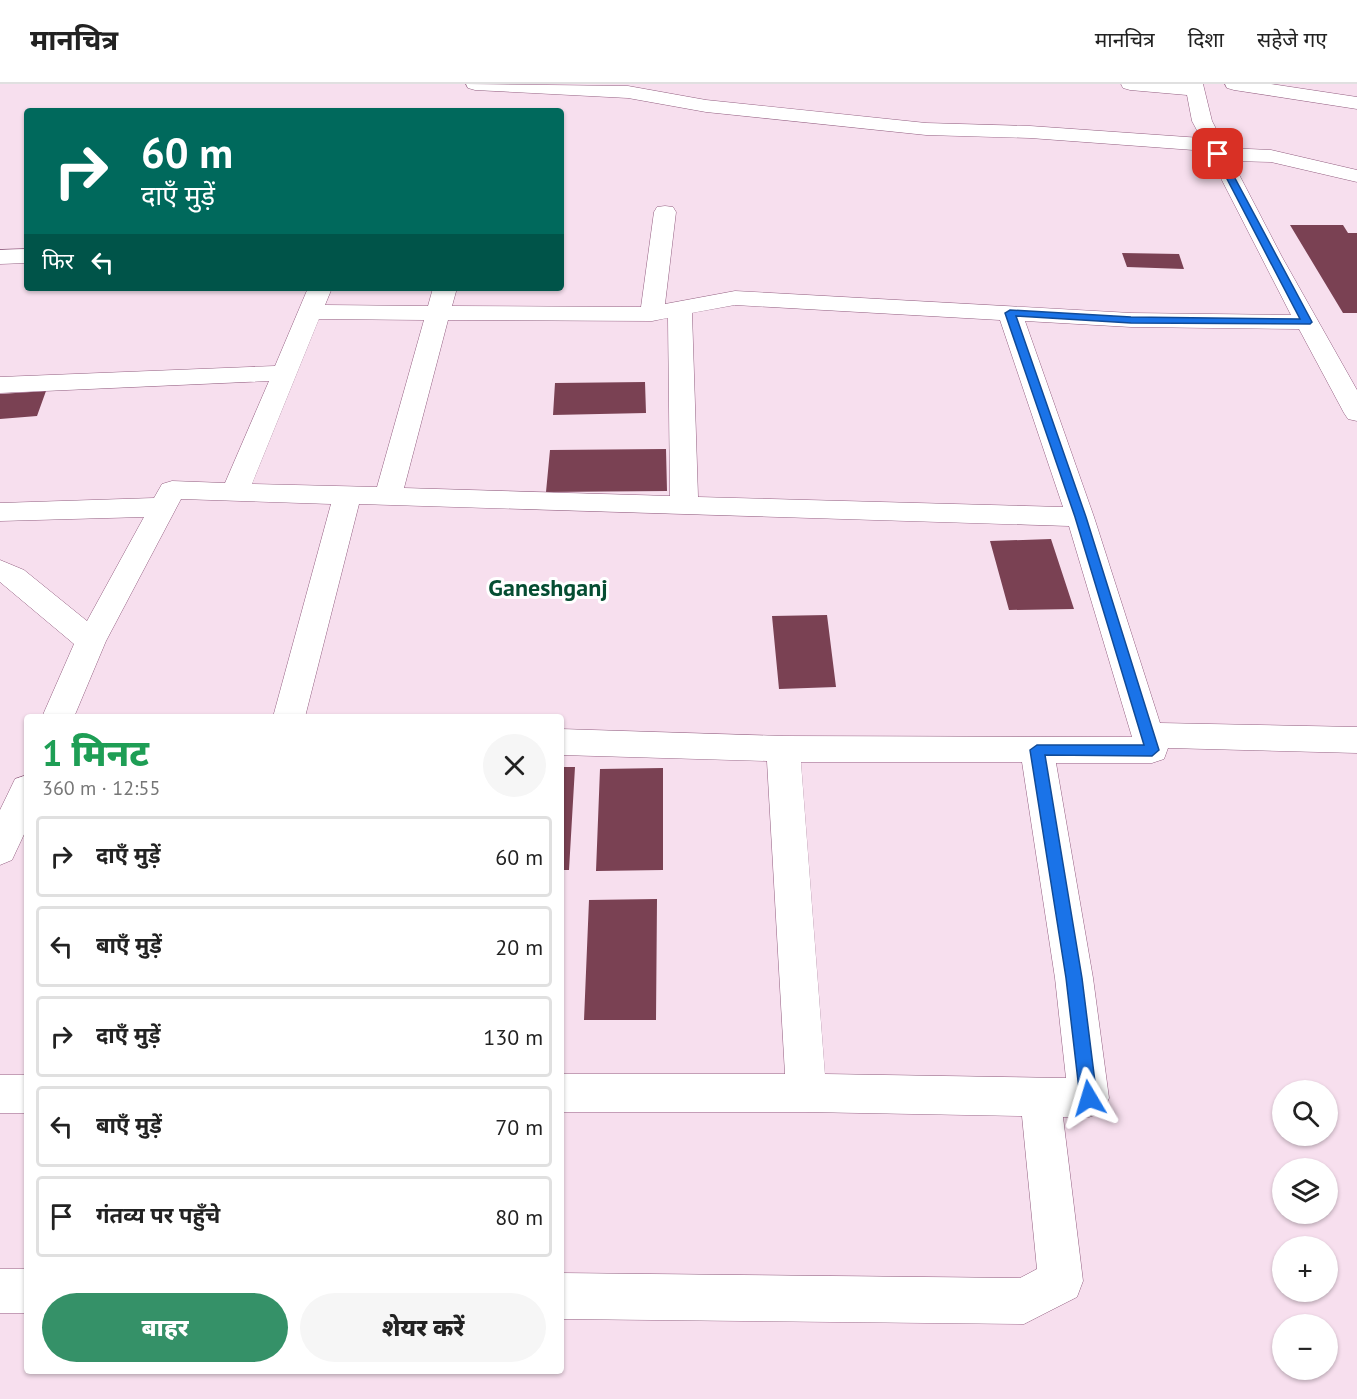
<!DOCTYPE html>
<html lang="hi">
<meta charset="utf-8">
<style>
body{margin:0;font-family:"PT Sans","Noto Sans Devanagari",sans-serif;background:#f6f6f6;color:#222;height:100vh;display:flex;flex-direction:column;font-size:22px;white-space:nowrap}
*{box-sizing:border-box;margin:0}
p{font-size:20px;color:#767676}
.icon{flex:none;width:33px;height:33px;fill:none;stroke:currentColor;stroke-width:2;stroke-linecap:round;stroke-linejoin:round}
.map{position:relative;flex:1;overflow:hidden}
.details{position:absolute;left:24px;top:630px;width:540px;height:660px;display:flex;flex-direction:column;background:#fff;border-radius:6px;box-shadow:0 2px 4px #0004}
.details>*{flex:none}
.guide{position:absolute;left:24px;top:24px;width:540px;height:183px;border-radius:6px;box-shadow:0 2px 4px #0004;background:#00695c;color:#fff;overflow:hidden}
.fabs{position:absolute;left:1272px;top:996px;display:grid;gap:12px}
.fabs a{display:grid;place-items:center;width:66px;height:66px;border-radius:50%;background:#fff;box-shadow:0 2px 4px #0004;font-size:30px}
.pin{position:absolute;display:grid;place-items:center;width:51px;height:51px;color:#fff;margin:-26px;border-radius:12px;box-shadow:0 3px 9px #0006}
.me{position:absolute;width:66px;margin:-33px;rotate:353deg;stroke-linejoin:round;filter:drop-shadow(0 0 4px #0008)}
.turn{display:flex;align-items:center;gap:21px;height:126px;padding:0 18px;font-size:27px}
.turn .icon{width:78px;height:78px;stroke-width:2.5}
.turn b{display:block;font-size:42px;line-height:51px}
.then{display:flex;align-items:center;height:57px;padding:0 18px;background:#0003;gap:12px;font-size:22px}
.round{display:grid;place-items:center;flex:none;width:63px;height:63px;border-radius:32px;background:#f6f6f6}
.head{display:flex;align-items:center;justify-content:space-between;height:102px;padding:0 18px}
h1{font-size:36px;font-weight:800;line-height:45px;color:#1e9e55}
.action{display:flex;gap:12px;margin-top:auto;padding:12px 18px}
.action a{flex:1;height:69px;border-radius:36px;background:#359168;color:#fff;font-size:24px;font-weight:800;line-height:69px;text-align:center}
.action a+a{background:#f6f6f6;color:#222}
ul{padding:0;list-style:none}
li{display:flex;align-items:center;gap:18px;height:81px;margin:0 12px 9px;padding:0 6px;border:3px solid #e0e0e0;border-radius:6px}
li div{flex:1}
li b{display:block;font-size:22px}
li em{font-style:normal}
header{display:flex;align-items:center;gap:36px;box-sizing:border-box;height:84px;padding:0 30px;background:#fff;border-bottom:2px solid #e0e0e0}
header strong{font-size:28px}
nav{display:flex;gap:33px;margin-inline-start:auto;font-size:21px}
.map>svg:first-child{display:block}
.building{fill:#7a4153}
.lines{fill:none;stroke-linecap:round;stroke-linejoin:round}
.minor-casing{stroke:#935f81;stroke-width:1}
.minor{fill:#fff;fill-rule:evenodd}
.route{fill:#1a73e8;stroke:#114b97;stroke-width:1.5}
.labels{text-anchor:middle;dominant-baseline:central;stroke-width:6;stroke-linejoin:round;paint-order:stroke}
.district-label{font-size:24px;font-weight:bold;fill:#054d32;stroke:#fff}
</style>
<header>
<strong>मानचित्र</strong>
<nav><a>मानचित्र</a><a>दिशा</a><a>सहेजे गए</a></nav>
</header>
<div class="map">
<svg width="1357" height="1315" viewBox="0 0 1357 1315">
<rect width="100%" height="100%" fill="#f7dfee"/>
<path class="building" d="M1290,141H1343L1348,149H1357V229H1343Z
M1122,169L1179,170L1184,185L1127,183Z
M645,298L646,329L553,331L555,299Z
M46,307L37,332L0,335V310Z
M666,365L667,407L546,408L550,366Z
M1051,455L1074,525L1009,526L990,457Z
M827,531L836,603L779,605L772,532Z
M561,683H575L569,786H561Z
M663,684V786L596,787L600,685Z
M657,815L656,936H584L589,816Z"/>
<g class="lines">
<defs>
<path id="minor" d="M466,0L628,2L706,16L926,39L1030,42L1201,54L1192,37L1187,11L1130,6L1123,4L1121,0H1203L1212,37L1226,64L1271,66L1357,86V98L1271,78L1232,77L1282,173L1357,306V337L1348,335L1344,329L1299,245L1131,243L1025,237L1094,433L1160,639L1357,643V669L1168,664L1164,675L1152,679H1056L1093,894L1109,1014L1103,1028L1089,1033H1063L1083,1197L1077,1213L1024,1240L561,1235V1189L1020,1194L1037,1185L1022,1032L806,1028H561V990H785L767,677L561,671V645L783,652L1132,653L1069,442L359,420L305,633H273L331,420L181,415L106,557L74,633H42L74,560L0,498V476L24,486L87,537L144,433L0,437V419L154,414L162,400L172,397L225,399L269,297L0,309V293L275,282L308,204H332L325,221L428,222L433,204H457L452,222L641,223L654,128L657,123L665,122L673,123L676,128L665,220L735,207L1131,229L1291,231L1207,67L1030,54L926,51L706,28L628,14L475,6L468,4ZM735,221L1000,236L1063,423L698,413L692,229ZM668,234L670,412L404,404L448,236L652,237ZM319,235L424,236L377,403L252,400ZM801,678H1022L1055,894L1066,994L825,990Z
M1225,0H1271L1357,13V25L1234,6L1227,4Z
M27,165V179L0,180V166Z
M27,691V744L12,776L0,781V726L15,695Z
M0,991H27V1029H0Z
M0,1185H27V1229H0Z"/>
</defs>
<use href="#minor" class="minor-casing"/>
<use href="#minor" class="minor"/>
</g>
<path class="route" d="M1218,68L1222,70L1312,238L1310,240L1131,239L1016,232L1086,433L1159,666L1152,672L1045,671L1082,894L1097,1014L1095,1020L1089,1022L1083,1020L1080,1014L1066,894L1030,666L1037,661H1144L1075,433L1005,229L1010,226L1131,233L1300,235L1214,70Z"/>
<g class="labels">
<g class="district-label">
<text x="548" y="503">Ganeshganj</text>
</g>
</g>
</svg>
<div class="fabs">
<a><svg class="icon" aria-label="search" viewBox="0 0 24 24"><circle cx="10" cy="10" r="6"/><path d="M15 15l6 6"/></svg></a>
<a><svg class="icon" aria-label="layers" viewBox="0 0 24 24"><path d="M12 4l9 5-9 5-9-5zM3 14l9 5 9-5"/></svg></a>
<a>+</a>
<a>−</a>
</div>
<div class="pin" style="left:1218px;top:70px;background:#d93025"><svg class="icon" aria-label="arrive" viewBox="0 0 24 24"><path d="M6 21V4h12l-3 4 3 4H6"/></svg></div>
<svg class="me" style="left:1089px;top:1014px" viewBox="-20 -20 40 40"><path d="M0-17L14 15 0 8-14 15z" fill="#1a73e8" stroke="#fff" stroke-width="4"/></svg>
<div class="guide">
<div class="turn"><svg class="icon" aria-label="right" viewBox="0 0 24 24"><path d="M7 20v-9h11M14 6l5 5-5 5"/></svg><div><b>60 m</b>दाएँ मुड़ें</div></div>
<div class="then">फिर<svg class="icon" aria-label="left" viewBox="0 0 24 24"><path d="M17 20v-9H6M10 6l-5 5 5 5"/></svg></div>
</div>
<section class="details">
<div class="head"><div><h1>1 मिनट</h1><p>360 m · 12:55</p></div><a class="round"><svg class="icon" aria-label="close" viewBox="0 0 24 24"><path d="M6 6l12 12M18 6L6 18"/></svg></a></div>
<ul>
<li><svg class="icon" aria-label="right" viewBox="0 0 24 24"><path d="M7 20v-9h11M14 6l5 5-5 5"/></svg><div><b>दाएँ मुड़ें</b></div><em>60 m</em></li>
<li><svg class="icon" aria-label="left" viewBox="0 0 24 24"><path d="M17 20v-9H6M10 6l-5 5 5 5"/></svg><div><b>बाएँ मुड़ें</b></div><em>20 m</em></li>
<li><svg class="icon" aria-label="right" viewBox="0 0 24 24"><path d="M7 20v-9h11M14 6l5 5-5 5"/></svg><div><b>दाएँ मुड़ें</b></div><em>130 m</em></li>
<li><svg class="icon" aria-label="left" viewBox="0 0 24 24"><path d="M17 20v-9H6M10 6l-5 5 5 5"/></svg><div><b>बाएँ मुड़ें</b></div><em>70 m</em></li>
<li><svg class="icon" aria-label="arrive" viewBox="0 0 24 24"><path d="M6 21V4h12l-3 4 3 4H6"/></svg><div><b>गंतव्य पर पहुँचे</b></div><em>80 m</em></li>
</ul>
<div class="action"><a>बाहर</a><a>शेयर करें</a></div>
</section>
</div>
